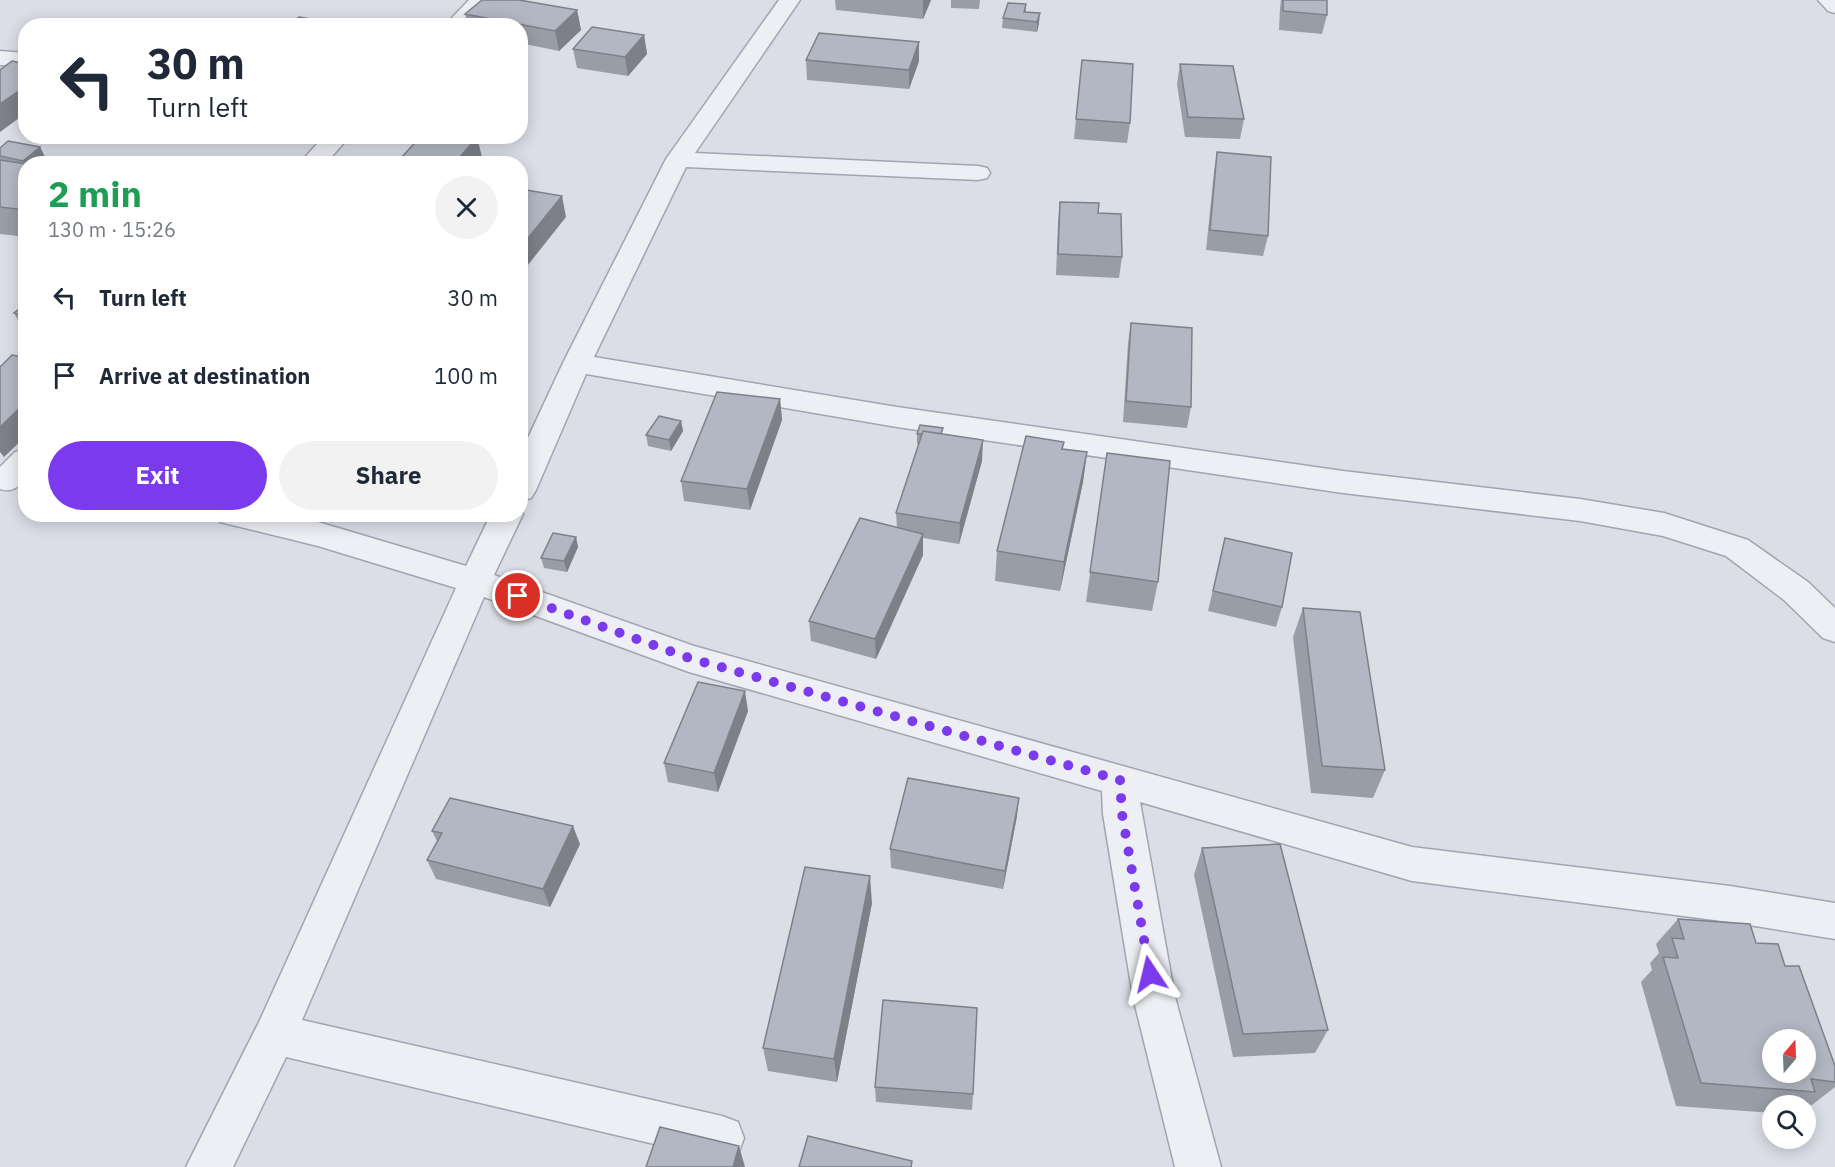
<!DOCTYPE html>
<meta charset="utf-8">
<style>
body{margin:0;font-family:"IBM Plex Sans",sans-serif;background:#f2f2f3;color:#1f2937;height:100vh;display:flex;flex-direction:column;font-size:22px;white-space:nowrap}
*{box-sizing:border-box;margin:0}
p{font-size:20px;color:#747a83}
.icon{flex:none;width:33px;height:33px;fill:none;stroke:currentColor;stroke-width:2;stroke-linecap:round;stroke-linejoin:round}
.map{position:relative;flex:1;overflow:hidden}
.sheet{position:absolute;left:18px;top:156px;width:510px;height:366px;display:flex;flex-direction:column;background:#fff;border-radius:24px;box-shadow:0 3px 15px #0003}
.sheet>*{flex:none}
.top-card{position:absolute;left:18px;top:18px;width:510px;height:126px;border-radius:24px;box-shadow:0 3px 15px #0003;background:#fff;color:#1f2937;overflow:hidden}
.needle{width:39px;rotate:19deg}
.tools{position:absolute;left:1762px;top:1029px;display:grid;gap:12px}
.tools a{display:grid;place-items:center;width:54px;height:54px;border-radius:50%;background:#fff;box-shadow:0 3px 15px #0003;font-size:30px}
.pin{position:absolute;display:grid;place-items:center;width:51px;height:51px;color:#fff;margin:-26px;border:3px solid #fff;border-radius:50%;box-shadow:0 2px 6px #0007}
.me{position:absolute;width:66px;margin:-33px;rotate:350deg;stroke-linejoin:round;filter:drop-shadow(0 0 4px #0008)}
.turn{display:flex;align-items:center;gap:21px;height:126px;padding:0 30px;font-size:27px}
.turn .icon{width:78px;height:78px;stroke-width:2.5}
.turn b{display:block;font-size:42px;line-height:51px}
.round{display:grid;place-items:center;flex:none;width:63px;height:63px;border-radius:32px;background:#f2f2f3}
.summary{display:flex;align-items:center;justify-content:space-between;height:102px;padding:0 30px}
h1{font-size:36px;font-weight:700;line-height:45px;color:#1e9e55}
.action{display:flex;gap:12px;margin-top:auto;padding:12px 30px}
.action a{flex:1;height:69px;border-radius:36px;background:#7c3aed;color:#fff;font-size:24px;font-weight:700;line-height:69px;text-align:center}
.action a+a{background:#f2f2f3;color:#1f2937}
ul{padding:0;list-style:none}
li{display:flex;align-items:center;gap:18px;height:78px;padding:0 30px}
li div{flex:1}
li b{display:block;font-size:22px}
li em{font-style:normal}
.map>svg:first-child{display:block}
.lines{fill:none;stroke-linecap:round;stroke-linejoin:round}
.minor-casing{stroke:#a0a5b0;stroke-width:3}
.minor{fill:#edeff4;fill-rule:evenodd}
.wall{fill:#999da8}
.shaded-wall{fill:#7d8088}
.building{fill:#b2b7c3;stroke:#7d8088;stroke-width:1.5;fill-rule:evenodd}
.route{stroke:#7c3aed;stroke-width:10;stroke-dasharray:0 18}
</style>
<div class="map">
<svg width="1835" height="1167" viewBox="0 0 1835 1167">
<rect width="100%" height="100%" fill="#dbdee6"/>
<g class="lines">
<defs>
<path id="minor" d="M469,0H491L467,26H444Z
M779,0H800L695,153L978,166L987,168L990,173L987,178L978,180L686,167L594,357L897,407L1343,471L1580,499L1664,513L1748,540L1808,582L1835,608V642L1823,638L1784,600L1726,556L1663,536L1580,521L1343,493L897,427L586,374L536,490L531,498L520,501V455L563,363L666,159Z
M1818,0H1835V13L1828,11Z
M0,51L26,53V67L0,65Z
M324,136H350L325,164H299Z
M26,449V479C18,487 12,493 0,489V467L15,452Z
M520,510L523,514L494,575L694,646L1412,847L1730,886L1835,903V939L1730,922L1412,881L1140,802L1175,997L1221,1167H1175L1133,997L1103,814L1102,791L689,672L484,597L302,1020L722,1116L738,1122L744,1138L738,1154L722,1160L286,1057L233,1167H186L260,1020L456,588L318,546L220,522L216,514H284L318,522L466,566L491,514H520Z"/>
</defs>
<use href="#minor" class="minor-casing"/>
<use href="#minor" class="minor"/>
</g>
<path class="wall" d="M835,0H931L923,19L836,10Z
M951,0H980L979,9L951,8Z
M1281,0H1327V15L1322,34L1279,30L1280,8Z
M1026,4V12L1039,23L1037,32L1002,28L1003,18Z
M577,10L581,30L559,51L520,43V26H468L465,14Z
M644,35L647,54L628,76L577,68L573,49Z
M806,60L919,61L909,89L807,80Z
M1082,60L1130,123L1127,143L1074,139Z
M1180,64L1244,119L1240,139L1185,137L1177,84Z
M40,147L45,157L26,164V237L0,234V148Z
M1217,152L1268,236L1263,256L1206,250L1214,172Z
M482,157L477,164H403L401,158Z
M1060,202L1098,213L1122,257L1119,278L1056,275L1058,222Z
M26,304V325L20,324L14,313Z
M1131,323L1191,407L1187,428L1123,422L1128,343Z
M780,399L782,420L750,510L684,501L681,481Z
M681,421L683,431L671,451L648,446L646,435Z
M917,434H943L982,461L959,544L923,538V555L876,659L811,641L809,621L897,528L896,513L919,444H917Z
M1063,449L1087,452L1083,482L1060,591L995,581L997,551Z
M1107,453L1158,582L1152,611L1086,602Z
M576,537L578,547L567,572L544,568L541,558Z
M1225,538L1282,607L1276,627L1208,611Z
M1303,608L1385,770L1373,798L1311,793L1293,637Z
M748,711L718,792L668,782L664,763Z
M1017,816L1003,889L891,868L890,849Z
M432,831L580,844L550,907L436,879L427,860L437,841Z
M1202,848L1328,1030L1315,1053L1233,1057L1194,875Z
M872,903L837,1082L768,1071L763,1048Z
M1678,919L1756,943L1785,966L1835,1066V1087L1812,1105L1800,1103L1797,1106H1773V1113L1676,1106L1641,982L1652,970L1650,963L1659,953L1656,944Z
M875,1087L973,1094L972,1110L876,1102Z"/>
<path class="shaded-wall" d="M923,0H931L923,19Z
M577,10L581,30L559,51L555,31Z
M1040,13L1039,23L1037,32V22Z
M644,35L647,54L628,76L625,57Z
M919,42V61L909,89V70Z
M26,86V113L0,132V104Z
M477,137L482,157L477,164H454Z
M40,147L45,157L38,164H26V165L23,161Z
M562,196L566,217L520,275V248Z
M780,399L782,420L750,510L747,489Z
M26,402V436L4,457L0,452V427Z
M681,421L683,431L671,451L669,440Z
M983,440L982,461L959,544L960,523Z
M1087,452L1083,482L1060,591L1064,562Z
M923,534V555L876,659L875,639Z
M576,537L578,547L567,572L564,561Z
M745,691L748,711L718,792L714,773Z
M1019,798L1017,816L1003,889L1005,871Z
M573,826L580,844L550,907L543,889Z
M870,876L872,903L837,1082L834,1059Z
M739,1146L745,1167H733Z"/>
<path class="building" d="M482,0H519L577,10L555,31L465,14Z
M1283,0H1327V15L1283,11Z
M1008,3L1026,4L1024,12L1040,13L1037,22L1003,18Z
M299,17L352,26H288Z
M592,27L644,35L625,57L573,49Z
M819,33L919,42L909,70L806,60Z
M1082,60L1133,64L1130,123L1076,119Z
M12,61L26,64V86L0,104V70Z
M1180,64L1233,66L1244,119L1188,117Z
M421,136H472L477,137L454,164H435L401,158Z
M8,141L40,147L23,161L0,156V148Z
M1217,152L1271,157L1268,236L1210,230Z
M0,160L26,164V210L0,207Z
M520,189L562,196L520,248Z
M1060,202L1099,203L1098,213L1121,214L1122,257L1058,254Z
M26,304V316L14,313Z
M1131,323L1192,328L1191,407L1126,401Z
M12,355L26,358V402L0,427V367Z
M717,392L780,399L747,489L681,481Z
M659,416L681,421L669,440L646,435Z
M920,425L943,428L941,434L923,431L922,434H917Z
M923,431L983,440L960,523L896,513Z
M1026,436L1064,442L1062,449L1087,452L1064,562L997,551Z
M1107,453L1170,461L1158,582L1090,572Z
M860,518L923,534L875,639L809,621Z
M553,533L576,537L564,561L541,558Z
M1225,538L1292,553L1282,607L1213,591Z
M1303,608L1360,612L1385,770L1322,766Z
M698,682L745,691L714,773L664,763Z
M908,778L1019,798L1005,871L890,849Z
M450,798L573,826L543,889L427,860L442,833L432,831Z
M1280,844L1328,1030L1243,1034L1202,848Z
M805,867L870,876L834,1059L763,1048Z
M1678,919L1750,924L1756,943L1778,944L1785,966H1799L1835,1066V1082L1811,1079L1815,1092L1701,1083L1663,957L1678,958L1672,938L1684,939ZM1773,1040H1806V1072H1773Z
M883,1000L977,1008L973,1094L875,1087Z
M660,1127L739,1146L733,1167H646Z
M808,1136L912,1161L911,1167H799Z"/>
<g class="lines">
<path class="route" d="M518,596L689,658L1120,780L1122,814L1150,974"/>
</g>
</svg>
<div class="tools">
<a><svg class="needle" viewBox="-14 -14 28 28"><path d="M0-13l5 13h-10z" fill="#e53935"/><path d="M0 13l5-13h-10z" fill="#747a83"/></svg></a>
<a><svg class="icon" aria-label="search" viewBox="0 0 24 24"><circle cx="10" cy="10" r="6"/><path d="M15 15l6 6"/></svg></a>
</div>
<div class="pin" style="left:518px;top:596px;background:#d93025"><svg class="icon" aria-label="arrive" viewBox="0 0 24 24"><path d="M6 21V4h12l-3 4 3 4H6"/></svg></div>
<svg class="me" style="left:1150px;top:974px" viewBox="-20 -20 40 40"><path d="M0-17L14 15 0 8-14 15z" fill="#7c3aed" stroke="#fff" stroke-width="4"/></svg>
<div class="top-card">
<div class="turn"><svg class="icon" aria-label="left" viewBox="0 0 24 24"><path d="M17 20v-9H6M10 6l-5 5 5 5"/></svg><div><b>30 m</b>Turn left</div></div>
</div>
<section class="sheet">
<div class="summary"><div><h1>2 min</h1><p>130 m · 15:26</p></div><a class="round"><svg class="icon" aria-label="close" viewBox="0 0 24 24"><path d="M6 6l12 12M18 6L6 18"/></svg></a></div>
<ul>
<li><svg class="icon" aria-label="left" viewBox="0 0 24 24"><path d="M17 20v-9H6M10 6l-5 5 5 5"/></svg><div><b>Turn left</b></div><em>30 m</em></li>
<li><svg class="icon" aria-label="arrive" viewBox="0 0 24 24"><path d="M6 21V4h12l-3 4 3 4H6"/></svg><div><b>Arrive at destination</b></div><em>100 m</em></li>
</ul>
<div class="action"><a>Exit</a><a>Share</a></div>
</section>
</div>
